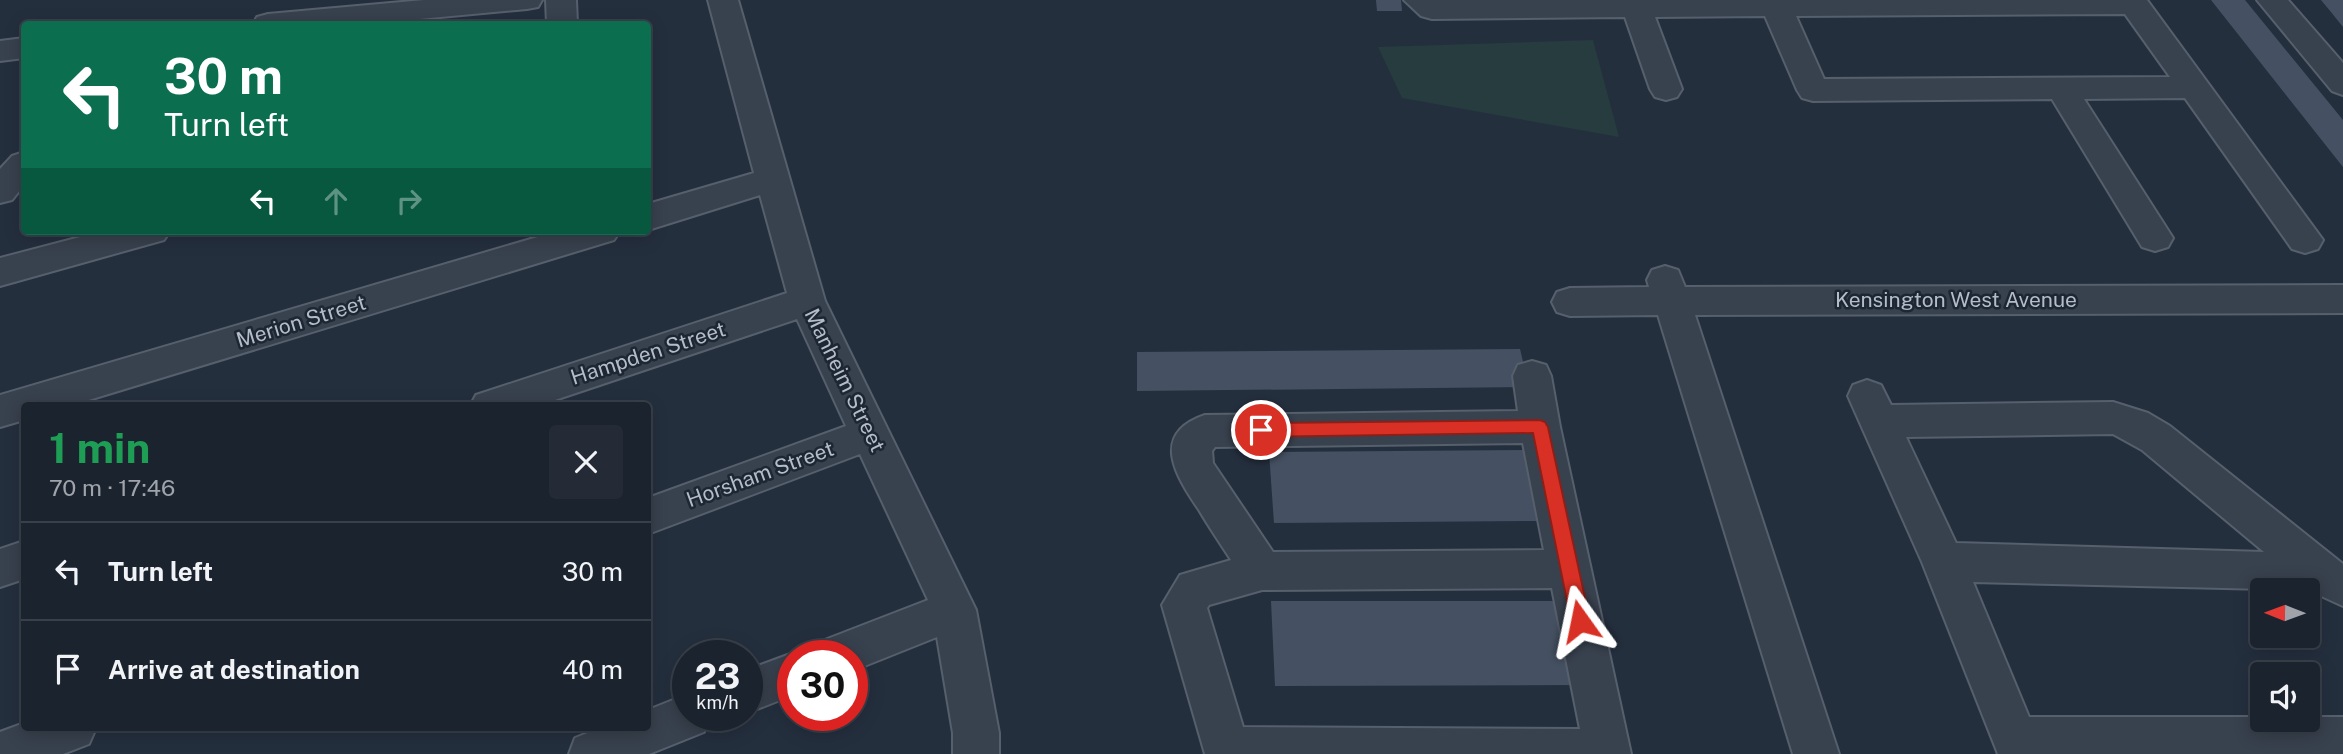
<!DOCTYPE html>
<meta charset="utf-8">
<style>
body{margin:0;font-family:"Public Sans",sans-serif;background:#242b36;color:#f1f3f6;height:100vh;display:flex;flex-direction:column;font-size:26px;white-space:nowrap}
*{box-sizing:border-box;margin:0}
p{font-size:23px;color:#a0a4aa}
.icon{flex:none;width:38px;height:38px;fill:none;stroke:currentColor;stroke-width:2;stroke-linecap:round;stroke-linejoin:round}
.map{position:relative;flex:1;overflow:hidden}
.panel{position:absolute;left:21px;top:402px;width:630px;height:329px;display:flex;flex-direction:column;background:#1b232e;border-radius:7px;box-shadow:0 4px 18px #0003,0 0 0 2px #39404a}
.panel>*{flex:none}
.top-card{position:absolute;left:21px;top:21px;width:630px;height:214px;border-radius:7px;box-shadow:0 4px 18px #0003,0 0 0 2px #39404a;background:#0b6e4f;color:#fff;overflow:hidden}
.needle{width:46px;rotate:271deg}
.fabs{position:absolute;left:2250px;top:578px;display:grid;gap:14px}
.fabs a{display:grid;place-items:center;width:70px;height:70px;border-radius:7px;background:#1b232e;box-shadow:0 4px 18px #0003,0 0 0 2px #39404a;font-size:35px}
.speed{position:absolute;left:672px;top:640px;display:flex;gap:14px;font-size:35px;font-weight:700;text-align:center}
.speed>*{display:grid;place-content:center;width:91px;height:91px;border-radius:50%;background:#1b232e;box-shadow:0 4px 18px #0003,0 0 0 2px #39404a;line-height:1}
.speed small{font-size:18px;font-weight:400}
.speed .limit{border:10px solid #d22;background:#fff;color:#111}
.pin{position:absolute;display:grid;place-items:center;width:60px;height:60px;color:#fff;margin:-30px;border:4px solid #fff;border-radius:50%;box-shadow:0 2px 7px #0007}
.me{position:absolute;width:77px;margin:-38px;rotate:348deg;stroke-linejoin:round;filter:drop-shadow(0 0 5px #0008)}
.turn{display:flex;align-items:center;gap:24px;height:147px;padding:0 28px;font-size:32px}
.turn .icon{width:91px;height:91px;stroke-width:2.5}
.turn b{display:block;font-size:49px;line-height:60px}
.lanes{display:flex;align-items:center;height:66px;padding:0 28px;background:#0003;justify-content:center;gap:35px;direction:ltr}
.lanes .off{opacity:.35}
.round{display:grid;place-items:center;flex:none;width:74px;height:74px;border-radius:7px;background:#242b36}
.summary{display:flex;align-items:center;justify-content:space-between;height:119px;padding:0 28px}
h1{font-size:42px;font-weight:700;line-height:52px;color:#1e9e55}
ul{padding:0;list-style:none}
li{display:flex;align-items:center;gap:21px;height:98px;padding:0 28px;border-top:2px solid #39404a}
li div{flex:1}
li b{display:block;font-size:26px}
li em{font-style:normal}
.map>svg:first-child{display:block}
.green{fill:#263c3f}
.building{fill:#455162}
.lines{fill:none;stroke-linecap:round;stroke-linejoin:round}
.minor-casing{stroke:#565f6c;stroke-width:4}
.minor{fill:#38414e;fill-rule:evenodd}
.route{fill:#d93025;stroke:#8d1f18;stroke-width:2}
.labels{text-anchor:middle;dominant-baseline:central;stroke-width:5;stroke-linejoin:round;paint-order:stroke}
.street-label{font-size:21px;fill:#b4bcc9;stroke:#1d2633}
</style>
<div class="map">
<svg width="2343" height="754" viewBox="0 0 2343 754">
<rect width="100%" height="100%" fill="#242f3e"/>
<path class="green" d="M1593,40L1619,137L1402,98L1378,47Z"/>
<path class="building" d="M1376,0H1401L1402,11H1377Z
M2211,0H2245L2343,120V167Z
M2321,0H2343V27L2331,12Z
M1520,349L1529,387L1137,391V352Z
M1526,450L1540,521L1274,523L1269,452Z
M1271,601H1559L1577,685L1275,686Z"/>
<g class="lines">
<defs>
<path id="minor" d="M424,0H542L538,7L527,9L366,24H253L257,17L268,14Z
M546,0H576L577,24H547Z
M708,0H738L825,301L976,610L999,733V754H953V733L937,637L852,671V656H816L822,641L928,600L860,454L648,534V498L846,426L797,319L537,406H470L476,395L787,293L760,195L648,230V204L754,173Z
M1404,0H2147L2323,240L2318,249L2305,253L2292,249L2185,98L2084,99L2173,238L2168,247L2155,251L2142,247L2052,99L1813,101L1802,98L1797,90L1765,16L1655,17L1682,89L1677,97L1666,100L1655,97L1650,89L1625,17L1432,19L1421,16ZM2125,14L2170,77L1824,79L1796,16Z
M2257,0H2288L2343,63V95L2332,91Z
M24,38V58L0,61V41Z
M24,152V185L12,200L0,203V169L12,156Z
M103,231H170L164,240L0,286V258Z
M558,231H620L614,240L69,406H24V420L0,427V395Z
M1665,266L1678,270L1685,287L2343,285V313L1695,315L1839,754H1793L1658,315L1570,316L1557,312L1552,302L1557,292L1570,288L1649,287L1647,280L1652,270Z
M1532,361L1546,365L1551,376L1560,427L1631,754H1205L1162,605L1180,575L1231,560C1220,543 1209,527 1199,510C1176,476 1149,434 1205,415L1518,411L1513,376L1518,365ZM1523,443L1544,550L1273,552L1213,463L1212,451L1215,447ZM1552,588L1580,729L1243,727L1207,608L1209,605L1262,590Z
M1867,380L1881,385L1891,405L2113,402L2148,413L2170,426L2343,564V606L2308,590L1973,582L2029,717H2343V754H1998L1922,562L1848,396L1853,385ZM2113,434L2142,450L2264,552L1956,543L1906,437Z
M24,541V579L0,587V549Z
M793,653L802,656H793V695L747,713V670Z
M688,694V716H711L704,732L649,754H569L575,738L600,728H648V710Z
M24,723V728H96L89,744L63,754H0V732Z"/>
</defs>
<use href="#minor" class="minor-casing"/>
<use href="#minor" class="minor"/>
</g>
<path class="route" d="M1540,420L1545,422L1548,427L1590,621L1587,627L1580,629L1574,627L1571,621L1533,433L1261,437L1255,435L1253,430L1255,425L1261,423Z"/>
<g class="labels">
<g class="street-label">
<text x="1956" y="299">Kensington West Avenue</text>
<text transform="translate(301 321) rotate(-17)">Merion Street</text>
<text transform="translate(648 353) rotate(-18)">Hampden Street</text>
<text transform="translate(845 380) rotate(64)">Manheim Street</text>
<text transform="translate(760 474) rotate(-20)">Horsham Street</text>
</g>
</g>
</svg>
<div class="fabs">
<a><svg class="needle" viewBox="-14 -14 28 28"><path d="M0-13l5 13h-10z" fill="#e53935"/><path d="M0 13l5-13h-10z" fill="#a0a4aa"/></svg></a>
<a><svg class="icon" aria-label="sound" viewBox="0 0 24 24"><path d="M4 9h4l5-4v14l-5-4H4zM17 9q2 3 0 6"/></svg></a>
</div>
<div class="speed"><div>23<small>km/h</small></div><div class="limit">30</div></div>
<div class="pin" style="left:1261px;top:430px;background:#d93025"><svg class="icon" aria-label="arrive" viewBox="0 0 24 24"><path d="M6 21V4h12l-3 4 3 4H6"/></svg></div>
<svg class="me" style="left:1580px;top:621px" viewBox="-20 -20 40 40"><path d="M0-17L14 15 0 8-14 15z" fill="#d93025" stroke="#fff" stroke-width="4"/></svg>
<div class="top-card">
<div class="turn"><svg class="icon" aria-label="left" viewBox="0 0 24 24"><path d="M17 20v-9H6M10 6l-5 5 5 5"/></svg><div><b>30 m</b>Turn left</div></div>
<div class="lanes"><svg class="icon" aria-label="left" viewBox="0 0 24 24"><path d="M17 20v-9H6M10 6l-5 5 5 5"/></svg><svg class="icon off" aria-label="ahead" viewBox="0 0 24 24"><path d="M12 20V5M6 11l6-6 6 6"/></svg><svg class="icon off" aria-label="right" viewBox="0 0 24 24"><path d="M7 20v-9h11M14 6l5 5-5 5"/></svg></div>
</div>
<section class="panel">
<div class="summary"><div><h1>1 min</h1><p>70 m · 17:46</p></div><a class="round"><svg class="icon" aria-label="close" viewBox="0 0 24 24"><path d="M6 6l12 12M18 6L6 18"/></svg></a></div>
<ul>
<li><svg class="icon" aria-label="left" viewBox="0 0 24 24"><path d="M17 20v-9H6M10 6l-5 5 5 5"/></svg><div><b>Turn left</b></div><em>30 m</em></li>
<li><svg class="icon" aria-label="arrive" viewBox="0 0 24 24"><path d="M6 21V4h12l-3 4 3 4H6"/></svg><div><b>Arrive at destination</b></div><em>40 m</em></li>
</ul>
</section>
</div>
